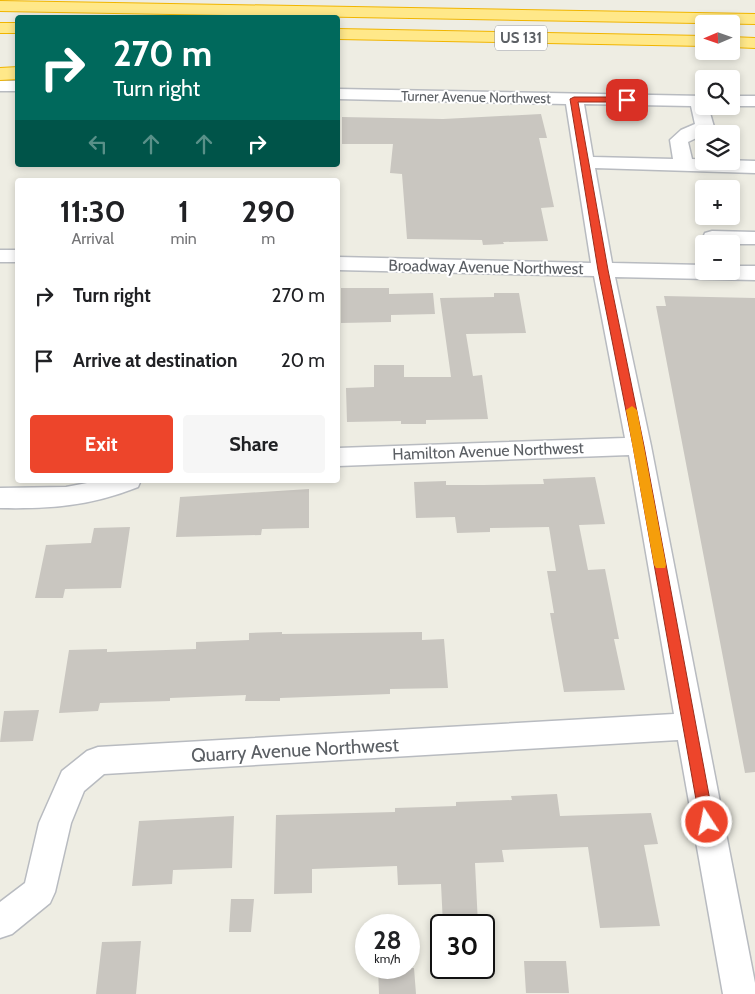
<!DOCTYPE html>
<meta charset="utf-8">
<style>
body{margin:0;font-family:Cabin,sans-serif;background:#f6f6f6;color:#202124;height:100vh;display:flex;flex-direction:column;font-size:19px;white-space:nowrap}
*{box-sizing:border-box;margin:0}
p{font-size:16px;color:#757577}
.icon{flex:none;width:28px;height:28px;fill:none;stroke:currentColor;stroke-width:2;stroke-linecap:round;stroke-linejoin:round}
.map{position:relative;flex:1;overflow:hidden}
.details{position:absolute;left:15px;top:178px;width:325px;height:305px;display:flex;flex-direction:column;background:#fff;border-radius:5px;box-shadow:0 2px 8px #0003}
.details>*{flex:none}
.guide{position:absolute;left:15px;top:15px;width:325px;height:152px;border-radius:5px;box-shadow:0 2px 8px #0003;background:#00695c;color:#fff;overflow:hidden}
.needle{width:32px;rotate:268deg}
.buttons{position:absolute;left:695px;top:15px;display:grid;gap:10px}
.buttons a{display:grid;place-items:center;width:45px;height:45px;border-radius:5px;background:#fff;box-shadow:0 2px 8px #0003;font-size:25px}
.speed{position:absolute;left:355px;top:914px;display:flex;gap:10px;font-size:25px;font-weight:700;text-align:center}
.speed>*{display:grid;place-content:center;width:65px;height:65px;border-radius:50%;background:#fff;box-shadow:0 2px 8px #0003;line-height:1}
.speed small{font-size:12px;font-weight:400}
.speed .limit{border:2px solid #111;border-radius:8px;background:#fff;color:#111}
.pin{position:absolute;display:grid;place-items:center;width:42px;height:42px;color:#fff;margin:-21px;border-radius:10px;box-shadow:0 2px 8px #0006}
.me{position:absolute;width:55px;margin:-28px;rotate:349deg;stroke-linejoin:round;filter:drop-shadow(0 0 4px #0008)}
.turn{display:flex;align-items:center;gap:18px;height:105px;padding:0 15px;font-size:22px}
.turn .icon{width:65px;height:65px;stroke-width:2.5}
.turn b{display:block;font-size:35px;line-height:42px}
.lanes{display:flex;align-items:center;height:48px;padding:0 15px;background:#0003;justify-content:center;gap:25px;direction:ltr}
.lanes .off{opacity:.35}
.eta{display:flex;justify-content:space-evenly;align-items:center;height:85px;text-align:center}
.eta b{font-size:30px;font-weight:700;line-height:35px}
.button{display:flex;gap:10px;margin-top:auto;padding:10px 15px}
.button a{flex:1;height:58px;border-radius:5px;background:#ed452b;color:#fff;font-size:20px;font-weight:700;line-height:58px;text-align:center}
.button a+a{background:#f6f6f6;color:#202124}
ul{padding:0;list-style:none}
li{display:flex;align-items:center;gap:15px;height:65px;padding:0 15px}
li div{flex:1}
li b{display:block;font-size:19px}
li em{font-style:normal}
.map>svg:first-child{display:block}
.building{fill:#c9c6c0}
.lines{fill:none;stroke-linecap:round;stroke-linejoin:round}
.minor-casing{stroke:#b8bbc0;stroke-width:3}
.highway-casing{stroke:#f1b500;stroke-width:2}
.minor{fill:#fff;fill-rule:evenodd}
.highway{fill:#ffe889;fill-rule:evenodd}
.route{fill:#ed452b;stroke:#9a2d1c}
.slow{fill:#f59e0b}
.labels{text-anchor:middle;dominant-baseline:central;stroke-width:4;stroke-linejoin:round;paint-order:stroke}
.far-street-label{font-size:14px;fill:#5b5f64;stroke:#fff}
.shield{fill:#fff;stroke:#8c8f92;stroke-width:1}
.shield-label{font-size:15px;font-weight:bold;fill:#5b5f64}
.street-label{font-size:16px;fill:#5b5f64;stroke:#fff}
.near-street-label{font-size:19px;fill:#5b5f64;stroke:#fff}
</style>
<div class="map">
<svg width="755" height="994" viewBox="0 0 755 994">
<rect width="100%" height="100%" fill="#eeede3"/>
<path class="building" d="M541,114L547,138H539L554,207L541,208L548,241L503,242L504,244L483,245L482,240L407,239L402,174L390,173L393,144H342V117L443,119Z
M341,288H389V294L433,293L435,314L391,315V322L341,323Z
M494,293H519L526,333L466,334L473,376L482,375L488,419L426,420V424H401V421L347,422L346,388L374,387V365H404V377H451L440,298L494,297Z
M664,296L755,298V772L745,773L656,306H666Z
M595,477L605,524L579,525L588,570L605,569L619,639H614L625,690L564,692L550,613H554L547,571H556L549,527L490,528V532L457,533L455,517L416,518L414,482L446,481V485H484L544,484L543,479Z
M309,489V528L262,529L261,535L176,537L180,497Z
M130,527L121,588L65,589L63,598H35L46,545L91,543L94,528Z
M282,632V634L422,632V640L444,639L448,688L390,689V694L280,698V701H245L246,695L170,698V701L100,703L98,711L59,713L69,650L107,649V652L196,649V642L249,640V633Z
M39,710L33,741L0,742L4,711Z
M557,794L560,816L651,813L658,844L644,845L660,926L600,928L588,847L502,850L504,862L475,863L478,925H443L441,884L398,885L397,866L312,869V893L274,894L276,815L395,812V808L456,806V802L512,800L511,796Z
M234,816L232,868L173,870L172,884L132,886L139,821Z
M231,899H254L251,932H229Z
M141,941L136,994H96L102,942Z
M524,961H566L569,993H526Z
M378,968H414L416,994H379Z"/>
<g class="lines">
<defs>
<path id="minor" d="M0,81H18V91H0Z
M338,89L704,96V106H708L714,127L711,131L688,142L692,159L755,161V173L595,168L612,263L704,265V271H731V266H755V280L615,277L651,446L755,983V994H723L678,740L104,774L84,791L71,823L55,892L50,903L12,934L0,938V902L25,883L39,823L62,771L87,751L98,747L674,714L629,455L338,466V448L625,438L594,276L338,270V257L591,263L566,104L338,99ZM584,104L691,106L695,124L681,130L670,140L673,159L593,157Z
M731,96H755V106H731Z
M712,231L755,232V244H704L703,248L700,244L705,233Z
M0,250H18V262H0Z
M103,480H141L138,487C90,506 50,509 0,508V488L66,487Z"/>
<path id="highway" d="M0,1L755,14V24L0,11Z
M0,23H18V33H0Z
M338,29L704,36V46L338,39Z
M731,37L755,38V48L731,47Z
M18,67V79L0,80V68Z"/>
</defs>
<use href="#minor" class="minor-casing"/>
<use href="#highway" class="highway-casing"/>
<use href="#minor" class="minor"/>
<use href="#highway" class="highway"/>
</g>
<path class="route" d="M574,97H627L631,100L627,102H578L608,270L644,446L714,822L712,826L707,828L702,826L700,822L633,446L598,270L570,99Z"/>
<path class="slow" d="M632,406L637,410L666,565L665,568H656L654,565L626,410Z"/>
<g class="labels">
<g class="far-street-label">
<text transform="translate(476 97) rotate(1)">Turner Avenue Northwest</text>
</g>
<rect class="shield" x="495" y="25.5" width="52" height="25" rx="4"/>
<g class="shield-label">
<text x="521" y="38">US 131</text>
</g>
<g class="street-label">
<text transform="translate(486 267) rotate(1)">Broadway Avenue Northwest</text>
<text transform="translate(488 451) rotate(-2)">Hamilton Avenue Northwest</text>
</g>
<g class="near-street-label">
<text transform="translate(295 750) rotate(-3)">Quarry Avenue Northwest</text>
</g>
</g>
</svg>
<div class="buttons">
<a><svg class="needle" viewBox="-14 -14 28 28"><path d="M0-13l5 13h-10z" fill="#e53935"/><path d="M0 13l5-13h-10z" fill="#757577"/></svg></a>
<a><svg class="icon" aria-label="search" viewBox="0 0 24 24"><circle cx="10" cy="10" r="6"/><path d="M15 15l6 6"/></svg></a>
<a><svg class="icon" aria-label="layers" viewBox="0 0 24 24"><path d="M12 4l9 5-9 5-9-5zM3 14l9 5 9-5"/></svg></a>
<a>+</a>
<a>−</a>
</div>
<div class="speed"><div>28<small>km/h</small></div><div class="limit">30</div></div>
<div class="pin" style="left:627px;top:100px;background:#d93025"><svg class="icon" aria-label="arrive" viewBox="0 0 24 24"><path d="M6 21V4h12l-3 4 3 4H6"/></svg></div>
<svg class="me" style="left:707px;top:822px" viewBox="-20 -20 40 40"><circle r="17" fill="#ed452b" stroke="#fff" stroke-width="3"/><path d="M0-11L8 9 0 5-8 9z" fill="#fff"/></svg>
<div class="guide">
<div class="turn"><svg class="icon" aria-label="right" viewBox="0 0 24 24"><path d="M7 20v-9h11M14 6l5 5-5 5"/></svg><div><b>270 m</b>Turn right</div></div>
<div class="lanes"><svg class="icon off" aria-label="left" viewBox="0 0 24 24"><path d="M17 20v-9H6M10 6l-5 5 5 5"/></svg><svg class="icon off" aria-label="ahead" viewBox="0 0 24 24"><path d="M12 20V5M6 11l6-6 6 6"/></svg><svg class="icon off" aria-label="ahead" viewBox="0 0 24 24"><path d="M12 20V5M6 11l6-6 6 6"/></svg><svg class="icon" aria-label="right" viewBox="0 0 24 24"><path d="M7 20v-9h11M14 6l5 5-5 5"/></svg></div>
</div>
<section class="details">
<div class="eta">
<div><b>11:30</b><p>Arrival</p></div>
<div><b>1</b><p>min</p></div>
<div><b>290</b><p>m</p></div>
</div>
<ul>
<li><svg class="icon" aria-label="right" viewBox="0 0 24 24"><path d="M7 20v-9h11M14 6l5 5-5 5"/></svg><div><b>Turn right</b></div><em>270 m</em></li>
<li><svg class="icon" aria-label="arrive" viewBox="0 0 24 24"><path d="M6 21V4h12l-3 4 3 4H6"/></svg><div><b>Arrive at destination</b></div><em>20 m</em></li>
</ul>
<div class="button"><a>Exit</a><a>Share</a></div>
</section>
</div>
